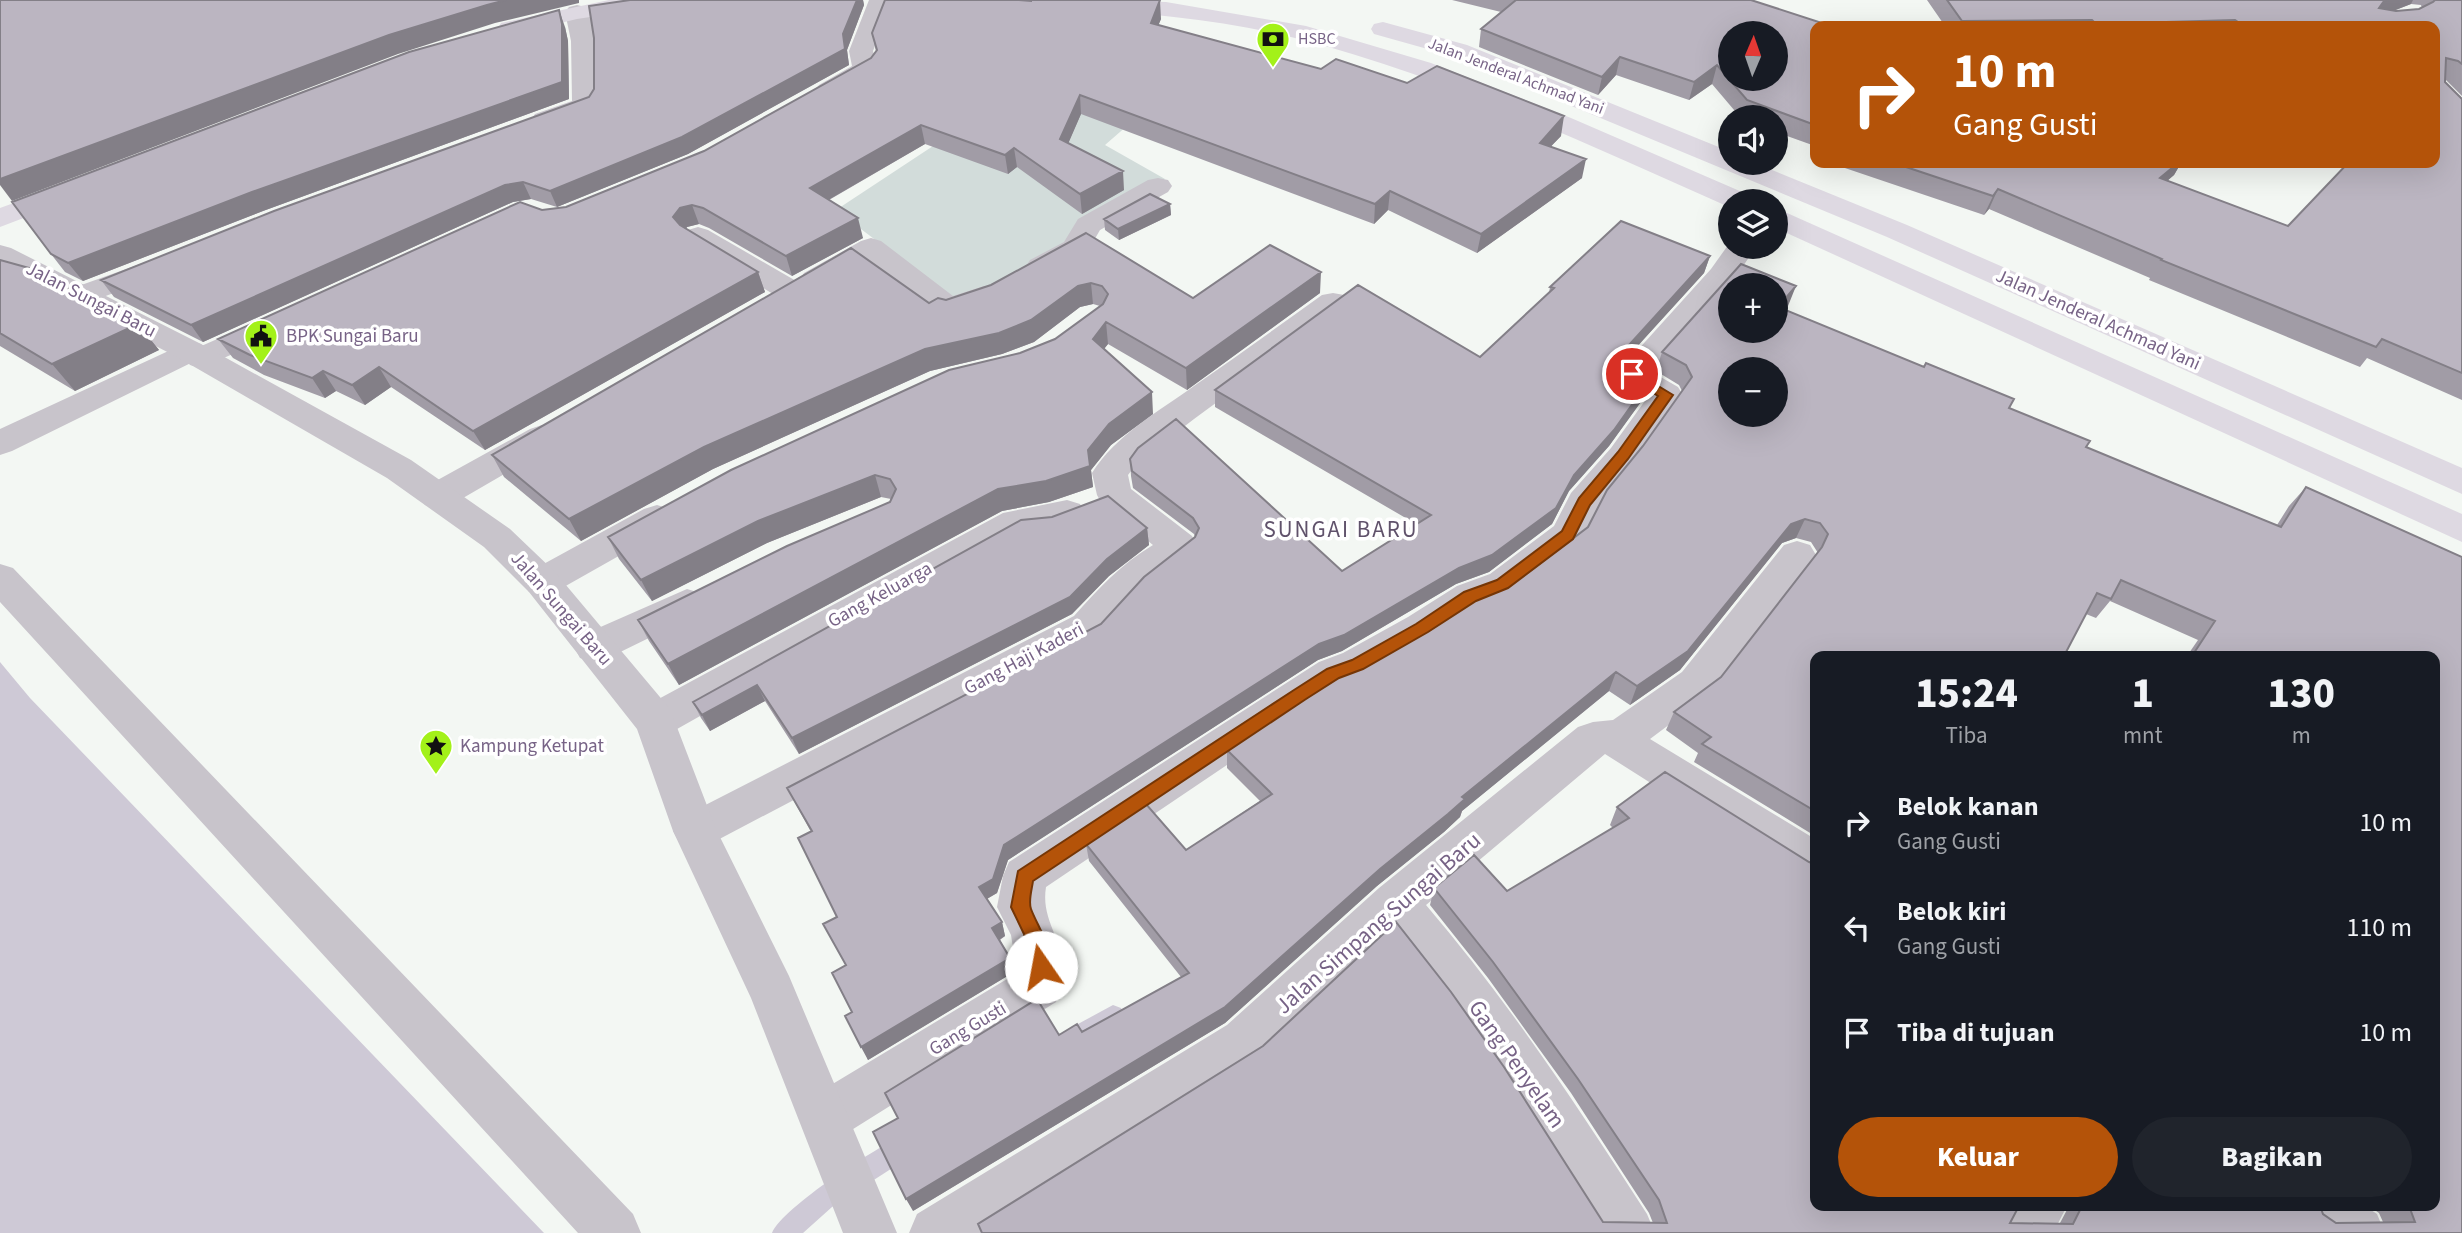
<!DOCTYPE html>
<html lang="id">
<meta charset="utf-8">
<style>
body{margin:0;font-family:"Source Sans 3",sans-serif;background:#20242c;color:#f1f3f6;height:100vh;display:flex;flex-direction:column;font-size:26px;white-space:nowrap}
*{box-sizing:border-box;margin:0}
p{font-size:23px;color:#9ea1a6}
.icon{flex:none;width:38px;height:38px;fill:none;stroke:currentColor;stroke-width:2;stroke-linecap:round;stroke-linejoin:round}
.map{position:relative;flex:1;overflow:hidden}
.drawer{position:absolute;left:1810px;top:651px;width:630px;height:560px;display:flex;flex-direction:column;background:#171b24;border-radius:14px;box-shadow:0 7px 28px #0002}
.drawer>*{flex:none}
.hud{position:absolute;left:1810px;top:21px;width:630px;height:147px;border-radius:14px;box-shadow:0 7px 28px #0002;background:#b45309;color:#fff;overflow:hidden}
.needle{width:46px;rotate:2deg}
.tools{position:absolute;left:1718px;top:21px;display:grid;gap:14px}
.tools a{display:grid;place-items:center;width:70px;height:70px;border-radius:50%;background:#171b24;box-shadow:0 7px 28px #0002;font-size:35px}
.pin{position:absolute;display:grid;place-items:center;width:60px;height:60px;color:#fff;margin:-30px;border:4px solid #fff;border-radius:50%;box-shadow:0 2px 7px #0007}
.me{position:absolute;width:77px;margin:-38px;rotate:348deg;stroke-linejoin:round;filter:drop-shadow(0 0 5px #0008)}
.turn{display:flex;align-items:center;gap:24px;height:147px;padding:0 28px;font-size:32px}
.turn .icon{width:91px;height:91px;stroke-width:2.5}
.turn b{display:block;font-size:49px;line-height:60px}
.eta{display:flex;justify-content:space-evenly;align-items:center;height:119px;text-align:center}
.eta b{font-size:42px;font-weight:800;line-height:49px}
.button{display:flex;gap:14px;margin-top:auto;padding:14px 28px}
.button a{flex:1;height:80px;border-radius:42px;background:#b45309;color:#fff;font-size:28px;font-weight:800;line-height:80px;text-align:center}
.button a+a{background:#20242c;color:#f1f3f6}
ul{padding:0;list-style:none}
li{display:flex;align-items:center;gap:21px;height:105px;padding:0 28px}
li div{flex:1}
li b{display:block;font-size:26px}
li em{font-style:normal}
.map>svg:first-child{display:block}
.green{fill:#d2dcda}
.water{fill:#cec9d6}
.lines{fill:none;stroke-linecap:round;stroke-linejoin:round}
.stream{fill:#cec9d6;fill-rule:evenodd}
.pedestrian{fill:#c8c4cb;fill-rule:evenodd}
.minor{fill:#c8c4cb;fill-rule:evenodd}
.tertiary{fill:#c8c4cb;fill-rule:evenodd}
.trunk{fill:#ded9e2;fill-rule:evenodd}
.wall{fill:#a19ca6;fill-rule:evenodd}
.shaded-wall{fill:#837f87}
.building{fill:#bbb5c1;stroke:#837f87;stroke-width:2;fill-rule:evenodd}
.route{fill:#b45309;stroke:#753606;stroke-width:2}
.labels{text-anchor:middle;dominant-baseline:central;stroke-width:7;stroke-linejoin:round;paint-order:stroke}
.far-poi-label{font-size:16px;fill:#776386;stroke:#fff;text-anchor:start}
.far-street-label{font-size:16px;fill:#776386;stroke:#fff}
.street-label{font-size:19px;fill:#776386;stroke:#fff}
.poi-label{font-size:19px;fill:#776386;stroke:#fff;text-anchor:start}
.quarter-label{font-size:23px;letter-spacing:2px;fill:#60526b;stroke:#fff}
.near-street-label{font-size:23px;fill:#776386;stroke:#fff}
</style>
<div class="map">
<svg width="2462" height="1233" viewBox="0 0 2462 1233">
<rect width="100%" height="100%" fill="#f3f7f3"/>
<path class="green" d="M1021,88L1128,125L1105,145L1165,179L1080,224L1077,241L957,302L836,210Z"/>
<path class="water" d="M0,662L30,698L544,1233H0Z"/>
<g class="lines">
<path class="stream" d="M1113,1005L1121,1008L1124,1015C1118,1028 1099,1037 1086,1043L1078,1040L1075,1032L1078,1024Z
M906,1134L914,1138L918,1146L914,1154L832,1207L803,1233H772C783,1207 878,1146 906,1134Z"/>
<path class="pedestrian" d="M190,341L201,344L206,351L201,358L12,451L0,455V429Z
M0,564L13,568L633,1214L641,1233H578L0,602Z"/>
<path class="minor" d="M869,0H893L873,51L878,69L874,74C857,84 839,100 819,95L815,90L819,85L852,66L849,51Z
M577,5L585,7C601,29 597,78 598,105L594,111C576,117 554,130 535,126L531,120L535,114L572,101L571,41L565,12L569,7Z
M1158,178L1168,180L1172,186L1168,192L1100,230L1086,254L1052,272L1041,275L1030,272L1026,266L1030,260L1064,242L1078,219L1148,180Z
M698,227L708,230L803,285L807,292L803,299L792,301L781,299L688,242L683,236L688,230Z
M871,238L881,241L953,296L984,286L995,288L999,295L995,302L949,319L938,316L869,260C850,272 828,291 804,285L800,279L804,273L861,241Z
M1731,241V247H1756L1733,281L1652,372L1678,387L1683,395L1635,464L1599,508L1581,544L1516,594L1483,606L1436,639L1371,675L1347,684L1046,887C1039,930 1079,948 1056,1002L842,1136L824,1143L806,1136L799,1118L806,1100L1017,973L1011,935L997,907L1003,876L1009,862L1319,662L1343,653L1408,617L1457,586L1490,574L1554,526L1571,493L1611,448L1647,398L1620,381L1616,374L1711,269Z
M154,259L165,262L169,268L165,274L84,304L73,302L69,295L73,288Z
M1333,293L1344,295L1348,302L1344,309L1194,419L1137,463L1128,475L1131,489L1192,536L1197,546C1189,561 1172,566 1159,577C1137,595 1120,616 1102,638L710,844L695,850L680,844L673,831L680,818L1074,616C1098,589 1121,564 1153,545L1102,504L1097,495L1092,473C1115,436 1159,411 1194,386C1237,356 1279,326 1322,295Z
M272,315L283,318L288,325L283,332L201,368L190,365L185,358L190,351Z
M542,425L554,429L559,437L554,445L451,505L438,509L425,505L420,496L425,487L530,429Z
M1067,500L1080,504L1085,513L1080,522L1054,531L1023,534L670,733L655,738L640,733L634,721L640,709L1003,513Z
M657,505L670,509L675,518L670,527L555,592L542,596L529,592L523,582L529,572L644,509Z
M1797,541L1810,545L1816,555L1810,565L1710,694L1650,739L1815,839V883L1799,877L1605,754L1426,905C1509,1002 1578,1107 1647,1214L1655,1233H1597C1534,1130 1470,1028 1393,935L1261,1059L985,1233H909L917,1214L1227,1025L1379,888L1578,727L1593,722L1613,720L1682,672L1784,545Z
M687,589L700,593L706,603L700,613L608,658L594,662L580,658L574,647L580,636Z
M2008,1206H2067L2053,1233H1993Z
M2293,1206H2365L2377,1214L2385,1233H2312L2300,1225Z"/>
<path class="tertiary" d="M0,245L11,248L201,344L411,460L510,529L555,572L670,709L716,829L789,976L897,1233H843L751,998L673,831L637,729L529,592L484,547L387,478L179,358L0,266Z"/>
<path class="trunk" d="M609,0H668L664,5L656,7L577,19L510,35L501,33L498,28L501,23Z
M1063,0L1166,2L1306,26L1431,63L1571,118L1749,195L1753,201H1731L1729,207C1587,145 1446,76 1295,38C1224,20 1148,14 1075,7L1067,5Z
M1383,22L1467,45L1731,152V163H1755L1907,225L2462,468V494L1887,237L1449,55L1374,34L1371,29L1374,24Z
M66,184L76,186L80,192L76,198L0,227V208Z
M1776,208L2462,514V542L1776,228Z"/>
</g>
<path class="wall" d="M857,0H863L864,5L847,50L849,65L688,154L557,207L531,199L513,202L203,342L114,297L101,280Z
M1452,0H1751L1815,26V146L1776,132V117H1740L1712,84L1689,100L1616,75L1598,95L1479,47L1481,29L1501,12Z
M1927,0H2462V96L2445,79V82L2462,99V400L2367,358L2360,367L2149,280L2150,278L1989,209L1984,215L1839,166L1840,163H2181L2174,175L2167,181L2288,226L2434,163V26H1945ZM2411,4L2421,5L2422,8L2419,9L2393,11Z
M1161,19L1158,25L1561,136L1550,147L1582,178L1477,253L1388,210L1374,224L1081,114L1068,143L1124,190L1082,214L1017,167L1008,174L925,144L829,200L863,238L792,276L709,228L699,224L687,227L686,229L758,272L765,292L485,450L391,387L365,405L336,391L325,398L264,375L233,358L218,339L542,210L566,207L704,151L871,58L876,51L872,33Z
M565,27L568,41L569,99L263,211L83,281L65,272L51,254Z
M1170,204L1171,215L1119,240L1105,230L1104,219Z
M1086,233L1193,298L1320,293L1187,390L1108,344L1104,349L1153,414L1111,445L1091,470L1093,487L1049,502L1002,511L679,685L649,641L638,620L890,502L891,499L881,497L767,543L652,601L619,559L608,537L1020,353L1055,339L1100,306L1093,304L1080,307L1034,342L1002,354L930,371L713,469L581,541L504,477L492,455L929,303L946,300L991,285Z
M1710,256L1704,273L1622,363L1643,399L1609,446L1569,491L1552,524L1489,572L1456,584L1342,651L1318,660L1008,860L997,893L987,899L1002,922L1005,936L1000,940L1010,958L1014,972L868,1060L852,1012L846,966L823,924L837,917L811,832L787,788L1101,624L1195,537L1194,534L1133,488L1131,476L1130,459L1342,571L1416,524L1215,407V390L1480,357L1549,293L1550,287Z
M0,260L138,324L159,350L75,391L0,346Z
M1788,306L1785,310L2009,408L2086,447L2277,525L2289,506L2306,487L2462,557V1233L1603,1222L1653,1223L1649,1213L1571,1093L1488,978L1430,905L1434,888L1507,891L1613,828L1610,825L1617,807L1665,772L2010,1223H2060L2069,1206H2320L2323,1214L2336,1223L2383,1222L2379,1213L2369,1206H2434V656H2187L2198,640L2110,601L2096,618L2086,614L1815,656V836L1694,762L1698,753L1666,730L1674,712L1721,677L1818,553L1811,542L1796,538L1782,543L1680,670L1630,705L1609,691L1462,811L1460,817L1444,832L1377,886L1225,1023L913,1211L1059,1035L1082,1032L1181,977L1089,861L1086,844L1186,850L1260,801L1227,768V750L1375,658L1522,577L1588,527L1682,391L1679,385L1656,371L1662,352Z
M1147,528L1149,545L1109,576L1072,614L799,754L765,701L710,731L701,718L693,702Z"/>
<path class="shaded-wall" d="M506,0H579V3L495,23L398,54L12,201L0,185V179L389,35L487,5Z
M857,0H863L864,5L847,50L849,65L688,154L557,207L550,191L843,34Z
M1160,0L1161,19L1152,41L1151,23Z
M2386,0H2413L2411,4L2372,19L2384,1Z
M559,10L565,27L568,41L569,99L263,211L83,281L68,263Z
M1620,57L1616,75L1598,95L1602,77Z
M1717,65L1712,84L1689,100L1694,82Z
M1080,95L1081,114L1062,158L1060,139Z
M1564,116L1561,136L1536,162L1540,143Z
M921,125L925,144L816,207L810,188Z
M1014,148L1017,167L1008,174L1005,155Z
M1586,159L1582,178L1477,253L1481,234Z
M2178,163H2181L2174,175L2148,197L2160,178Z
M1123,171L1124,190L1082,214L1080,194Z
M523,182L531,199L513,202L203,342L191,325L505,185Z
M1998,189L1989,209L1984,215L1993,196Z
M1390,191L1388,210L1374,224L1375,204Z
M1170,204L1171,215L1119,240L1118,229Z
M692,205L699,224L687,227L680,236L673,217L680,208Z
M858,218L863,238L792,276L786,256Z
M1710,256L1704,273L1614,372L1619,356Z
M758,272L765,292L485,450L473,431Z
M1321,272L1320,293L1187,390L1186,368Z
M1091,283L1093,304L1080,307L1034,342L1002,354L930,371L713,469L581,541L569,519L704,447L925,349L1078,286Z
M1796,286L1788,306L1776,320L1778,307Z
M1106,322L1108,344L1095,360L1093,339Z
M138,324L159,350L75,391L52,364Z
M379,367L391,387L365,405L352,385Z
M323,371L336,391L325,398L312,378Z
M1648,382L1643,399L1609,446L1569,491L1552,524L1489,572L1456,584L1342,651L1318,660L1008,860L997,893L983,901L979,887L1004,845L1574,475Z
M1152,392L1153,414L1111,445L1091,470L1093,487L1049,502L1002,511L679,685L668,664L998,489L1088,450L1109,424Z
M875,475L881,497L767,543L652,601L641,580L758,521Z
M1805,519L1796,538L1782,543L1680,670L1630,705L1637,686L1791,524Z
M1147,528L1149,545L1109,576L1072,614L799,754L792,738Z
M1616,672L1609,691L1462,811L1460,817L1444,832L1377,886L1225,1023L913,1211L906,1199L1462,797Z
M757,685L765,701L710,731L702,715Z
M1002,922L1005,936L997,941L992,928Z
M1010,958L1014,972L868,1060L861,1047Z"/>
<path class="building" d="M0,0H506L487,5L389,35L0,179Z
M630,0H857L843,34L845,49L682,137L550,191L523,182L505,185L191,325L101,280L274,211L589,97L594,89V38L589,6Z
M885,0H1019L1031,1V0H1160L1151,23L1321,69L1336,59L1407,83L1437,66L1564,116L1540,143L1586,159L1481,234L1390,191L1375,204L1080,95L1060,139L1123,171L1080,194L1014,148L1005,155L921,125L810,188L858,218L786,256L703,208L692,205L680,208L673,217L680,225L758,272L473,431L379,367L352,385L323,371L312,378L250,355L218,339L520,202L542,210L566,207L704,151L871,58L877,50L872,33Z
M1516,0H1751L1831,26H1815V125L1747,100L1717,65L1694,82L1620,57L1602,77L1481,29ZM1731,33H1776V79H1731Z
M1947,0H2386L2384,1L2379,8L2396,11L2419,9L2433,2L2435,0H2462V64L2458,61L2446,58L2445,82L2462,99V373L2382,339L2376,347L2161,260L2162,259L1998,189L1993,196L1894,163H2178L2160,178L2288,226L2348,163H2434V26H2244L2235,20L2096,24L2092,20L1962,21Z
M559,10L562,24V82L252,192L68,263L51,254L12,202L409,52Z
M1150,194L1170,204L1118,229L1104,219Z
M1621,221L1710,256L1619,356L1623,367L1648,382L1614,430L1574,475L1556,508L1492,555L1459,568L1344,635L1319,644L1004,845L993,879L979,887L1002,922L992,928L1010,958L861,1047L845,1016L852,1012L832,973L846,965L823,924L837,917L798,838L812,831L787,788L1101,624L1144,577L1195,537L1199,528L1193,518L1132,471L1130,459L1138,448L1176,419L1342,571L1431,515L1215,390L1358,285L1480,357L1554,288L1550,287Z
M1086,233L1193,298L1270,245L1321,272L1186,368L1106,322L1093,339L1152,392L1109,424L1088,450L1090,466L1046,481L998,489L668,664L638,620L787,546L890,502L896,489L890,479L875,475L758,521L641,580L608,537L731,470L949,370L1020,353L1055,339L1103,304L1108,294L1102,286L1091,283L1078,286L1031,320L999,333L925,349L704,447L569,519L492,455L851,248L929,303L938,298L946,300L991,285Z
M0,260L29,268L138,324L52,364L0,333Z
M1741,264L1796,286L1778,307L1924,367L1926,363L2014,399L2009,408L2090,441L2086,447L2173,483L2281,527L2306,487L2462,557V1233H982L978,1224L1263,1046L1396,922L1451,992L1504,1067L1603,1222L1667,1223L1659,1200L1578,1079L1493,962L1434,888L1474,855L1507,891L1629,818L1617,807L1665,772L1809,862L1815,864V1206H2019L2010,1223L2073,1224L2082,1206H2320L2323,1214L2336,1223L2415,1222L2409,1206H2434V656H2192L2215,621L2121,580L2111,599L2097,593L2064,656H1815V811L1702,744L1711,737L1674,712L1721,677L1822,547L1828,534L1820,523L1805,519L1791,524L1688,651L1637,686L1616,672L1462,797L1465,799L1448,814L1380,869L1225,1007L906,1199L873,1132L898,1118L885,1093L1037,999L1059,1035L1077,1024L1082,1032L1189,973L1086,844L1146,804L1186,850L1272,794L1227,750L1350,668L1375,658L1441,622L1489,589L1522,577L1588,527L1607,490L1643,446L1692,377L1686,365L1662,352ZM1731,285H1776V331H1731ZM1731,369H1776V415H1731Z
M1108,496L1147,528L1107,559L1070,597L792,738L757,685L702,715L693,702L1021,520L1052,517Z"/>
<path class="route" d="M1632,370L1673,395L1628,459L1590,505L1573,539L1508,588L1476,601L1428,632L1363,669L1339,678L1306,699L1033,881C1032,889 1028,901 1031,909C1038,928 1057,953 1048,974L1041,976L1034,974L1024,934L1011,907L1018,871L1294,690L1327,669L1352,660L1416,624L1464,592L1497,580L1562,531L1579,498L1618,452L1658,396L1628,377L1626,374Z"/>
<defs>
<symbol id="bank-pin" viewBox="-11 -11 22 30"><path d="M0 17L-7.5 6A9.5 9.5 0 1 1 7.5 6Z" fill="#a3f119" stroke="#fff"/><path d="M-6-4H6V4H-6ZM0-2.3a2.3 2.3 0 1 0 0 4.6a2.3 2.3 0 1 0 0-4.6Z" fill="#111"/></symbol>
<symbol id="civic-pin" viewBox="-11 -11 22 30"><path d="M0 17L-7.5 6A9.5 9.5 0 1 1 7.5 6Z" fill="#a3f119" stroke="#fff"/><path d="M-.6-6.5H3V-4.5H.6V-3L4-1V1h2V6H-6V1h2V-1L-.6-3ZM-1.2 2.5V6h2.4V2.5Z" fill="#111"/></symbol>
<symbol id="sight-pin" viewBox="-11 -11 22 30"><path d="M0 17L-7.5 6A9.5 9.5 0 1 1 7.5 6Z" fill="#a3f119" stroke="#fff"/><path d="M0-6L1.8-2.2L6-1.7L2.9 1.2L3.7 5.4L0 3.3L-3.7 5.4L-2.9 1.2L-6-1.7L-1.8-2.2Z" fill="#111"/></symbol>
</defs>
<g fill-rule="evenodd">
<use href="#bank-pin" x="1254" y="20" width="38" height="52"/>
<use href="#civic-pin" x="242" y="317" width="38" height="52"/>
<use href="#sight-pin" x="417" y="727" width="38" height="52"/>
</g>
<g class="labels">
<g class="far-poi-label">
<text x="1298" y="39">HSBC</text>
</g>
<g class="far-street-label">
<text transform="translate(1516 76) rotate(21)">Jalan Jenderal Achmad Yani</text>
</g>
<g class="street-label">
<text transform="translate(91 300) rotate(27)">Jalan Sungai Baru</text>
<text transform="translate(2098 320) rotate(24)">Jalan Jenderal Achmad Yani</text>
<text transform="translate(880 595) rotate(-29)">Gang Keluarga</text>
<text transform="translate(561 609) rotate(49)">Jalan Sungai Baru</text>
<text transform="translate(1024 659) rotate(-28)">Gang Haji Kaderi</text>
<text transform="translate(968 1029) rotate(-31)">Gang Gusti</text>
</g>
<g class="poi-label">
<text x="286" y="336">BPK Sungai Baru</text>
<text x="460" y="746">Kampung Ketupat</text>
</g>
<g class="quarter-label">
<text x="1341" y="529">SUNGAI BARU</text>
</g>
<g class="near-street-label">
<text transform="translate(1378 923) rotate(-41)">Jalan Simpang Sungai Baru</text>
<text transform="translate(1517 1064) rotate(55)">Gang Penyelam</text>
</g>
</g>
</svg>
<div class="tools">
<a><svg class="needle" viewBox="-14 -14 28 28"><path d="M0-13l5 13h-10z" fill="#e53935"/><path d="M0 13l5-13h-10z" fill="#9ea1a6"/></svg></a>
<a><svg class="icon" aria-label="sound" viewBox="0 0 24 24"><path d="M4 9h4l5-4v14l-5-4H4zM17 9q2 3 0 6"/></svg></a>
<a><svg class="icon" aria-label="layers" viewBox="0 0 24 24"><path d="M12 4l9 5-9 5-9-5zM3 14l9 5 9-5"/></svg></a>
<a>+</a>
<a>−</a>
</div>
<div class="pin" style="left:1632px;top:374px;background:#d93025"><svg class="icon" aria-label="arrive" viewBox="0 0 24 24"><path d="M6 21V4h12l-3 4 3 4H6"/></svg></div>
<svg class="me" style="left:1041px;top:967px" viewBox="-20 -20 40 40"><circle r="19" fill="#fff"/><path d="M0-13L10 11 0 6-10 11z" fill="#b45309"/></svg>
<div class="hud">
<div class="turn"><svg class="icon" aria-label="right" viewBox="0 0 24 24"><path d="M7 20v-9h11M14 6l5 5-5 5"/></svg><div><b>10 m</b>Gang Gusti</div></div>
</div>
<section class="drawer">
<div class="eta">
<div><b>15:24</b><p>Tiba</p></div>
<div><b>1</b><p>mnt</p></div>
<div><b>130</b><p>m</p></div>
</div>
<ul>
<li><svg class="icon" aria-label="right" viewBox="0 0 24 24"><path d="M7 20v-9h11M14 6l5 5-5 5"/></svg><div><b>Belok kanan</b><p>Gang Gusti</p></div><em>10 m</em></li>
<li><svg class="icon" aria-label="left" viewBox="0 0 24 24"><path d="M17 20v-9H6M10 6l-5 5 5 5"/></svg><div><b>Belok kiri</b><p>Gang Gusti</p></div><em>110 m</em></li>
<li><svg class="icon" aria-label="arrive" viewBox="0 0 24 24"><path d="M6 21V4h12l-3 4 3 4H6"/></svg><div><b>Tiba di tujuan</b></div><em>10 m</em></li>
</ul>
<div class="button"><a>Keluar</a><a>Bagikan</a></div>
</section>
</div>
